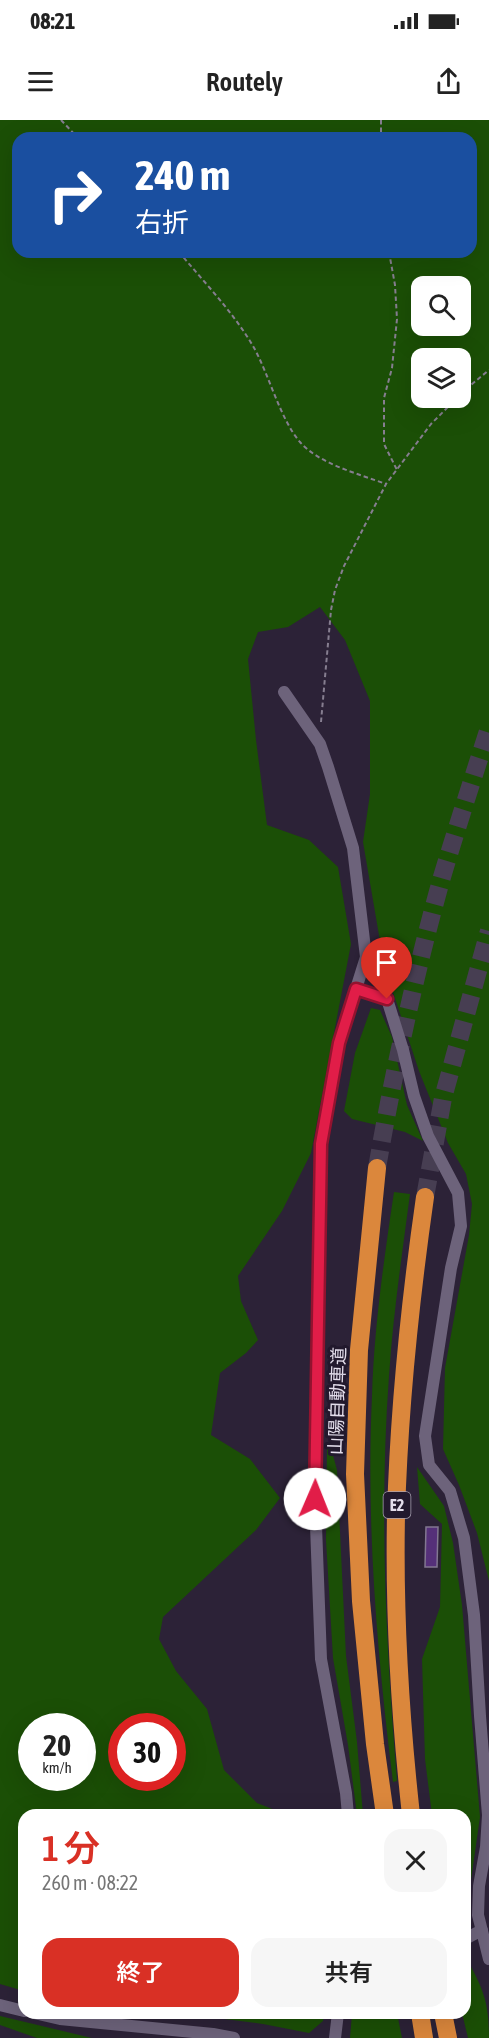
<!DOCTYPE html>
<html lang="ja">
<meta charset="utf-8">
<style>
body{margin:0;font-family:"Asap Condensed","Noto Sans JP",sans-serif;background:#f6f6f6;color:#222;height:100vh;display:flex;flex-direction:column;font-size:22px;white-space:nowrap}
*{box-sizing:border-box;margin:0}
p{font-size:20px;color:#767676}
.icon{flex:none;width:33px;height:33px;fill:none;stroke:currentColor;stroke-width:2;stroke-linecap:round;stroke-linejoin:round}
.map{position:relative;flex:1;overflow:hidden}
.panel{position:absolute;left:18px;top:1689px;width:453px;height:210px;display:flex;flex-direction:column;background:#fff;border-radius:18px;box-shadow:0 6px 24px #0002}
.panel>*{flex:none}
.hud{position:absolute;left:12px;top:12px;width:465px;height:126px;border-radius:18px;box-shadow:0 6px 24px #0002;background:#1a4fa0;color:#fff;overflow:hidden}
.fabs{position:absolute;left:411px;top:156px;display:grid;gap:12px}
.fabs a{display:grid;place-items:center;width:60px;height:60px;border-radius:12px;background:#fff;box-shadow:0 6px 24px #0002;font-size:30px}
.speed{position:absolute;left:18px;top:1593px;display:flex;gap:12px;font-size:30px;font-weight:700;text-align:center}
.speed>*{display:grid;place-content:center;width:78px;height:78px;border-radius:50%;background:#fff;box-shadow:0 6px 24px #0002;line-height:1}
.speed small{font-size:15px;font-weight:400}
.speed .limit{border:9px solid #d22;background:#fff;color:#111}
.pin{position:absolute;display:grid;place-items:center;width:51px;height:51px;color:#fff;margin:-62px -26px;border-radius:50% 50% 50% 0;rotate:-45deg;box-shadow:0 0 6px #0007}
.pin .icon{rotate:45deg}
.me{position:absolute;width:66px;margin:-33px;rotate:1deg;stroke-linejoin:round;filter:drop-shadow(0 0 4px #0008)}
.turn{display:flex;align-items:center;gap:21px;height:126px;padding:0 24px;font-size:27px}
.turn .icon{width:78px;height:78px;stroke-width:2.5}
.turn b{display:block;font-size:42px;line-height:51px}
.round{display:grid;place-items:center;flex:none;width:63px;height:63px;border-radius:18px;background:#f6f6f6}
.headline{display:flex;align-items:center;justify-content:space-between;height:102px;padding:0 24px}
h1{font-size:36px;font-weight:600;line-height:45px;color:#d93025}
.action{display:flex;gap:12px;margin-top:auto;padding:12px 24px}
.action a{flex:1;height:69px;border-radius:18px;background:#d93025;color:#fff;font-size:24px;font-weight:600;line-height:69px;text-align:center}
.action a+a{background:#f6f6f6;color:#222}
.status{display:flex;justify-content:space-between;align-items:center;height:42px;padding:0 30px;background:#fff;direction:ltr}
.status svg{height:16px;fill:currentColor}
header{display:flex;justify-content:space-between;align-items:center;height:78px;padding:0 24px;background:#fff;font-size:27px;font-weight:600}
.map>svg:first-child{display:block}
.green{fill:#1b4f06;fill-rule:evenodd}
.building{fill:#553079;stroke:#827791;stroke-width:1.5}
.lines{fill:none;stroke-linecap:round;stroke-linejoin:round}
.motorway-tunnel{stroke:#473e52;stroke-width:18;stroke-dasharray:18 9;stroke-linecap:butt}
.path{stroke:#867e90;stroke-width:2;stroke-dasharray:4.5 3;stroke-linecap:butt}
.minor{stroke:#6d637b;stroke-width:12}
.motorway{stroke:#db873c;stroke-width:18}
.route-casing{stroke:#92132f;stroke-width:15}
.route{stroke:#e11d48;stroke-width:10}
.labels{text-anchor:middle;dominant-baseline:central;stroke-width:6;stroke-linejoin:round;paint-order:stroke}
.shield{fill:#22192d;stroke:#a9a2b2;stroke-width:1.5}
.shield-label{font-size:16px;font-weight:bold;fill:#e3ddeb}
.street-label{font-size:18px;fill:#e3ddeb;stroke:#22192d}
</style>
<div class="status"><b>08:21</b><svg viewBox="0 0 49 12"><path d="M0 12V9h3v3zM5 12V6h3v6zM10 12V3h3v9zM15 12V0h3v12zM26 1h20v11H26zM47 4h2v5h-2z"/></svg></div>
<header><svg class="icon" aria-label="menu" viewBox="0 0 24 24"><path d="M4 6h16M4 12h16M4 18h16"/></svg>Routely<svg class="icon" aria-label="share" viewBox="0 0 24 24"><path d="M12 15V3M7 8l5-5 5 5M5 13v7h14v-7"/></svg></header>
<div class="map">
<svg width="489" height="1918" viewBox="0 0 489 1918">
<rect width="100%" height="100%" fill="#2c2237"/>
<path class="green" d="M0,0H489V1461L477,1413L459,1365L443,1329L445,1248L469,1115L472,1084L466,1054L448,1023L419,951L390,863L380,821L363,722L370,674V581L345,520L320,487L288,507L258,512L248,539L256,620L267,705L309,720L338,747L351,824L311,1033L282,1091L238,1156L241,1181L258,1220L246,1233L220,1253L211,1315L250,1339L280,1378L256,1410L163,1497L159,1519L176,1551L207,1589L224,1650L257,1683L288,1695H24V1871L0,1864ZM18,18H471V132H18ZM460,166V206H422V166ZM460,238V278H422V238ZM82,1606V1658H32V1606ZM172,1606V1658H122V1606Z
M371,888L380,890L392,917L407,985L423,1021L405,1012L352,999L344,991L355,933Z
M394,1072L410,1074C402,1135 393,1195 389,1256C379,1391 386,1526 397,1661L393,1662C377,1533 366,1405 372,1276C374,1208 384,1139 394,1072Z
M327,1328H331L337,1350L346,1536L357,1622L363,1695H357L348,1625L333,1538L326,1420Z
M417,1347L444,1386L453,1423L462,1485L480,1697L469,1774V1806L465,1810V1695H432L425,1639L422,1539L440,1487L442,1404L420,1384Z
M465,1843L470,1845C485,1872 489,1887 489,1918H468L462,1893H465Z
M177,1893H324L323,1901L309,1913L263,1904Z
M397,1893L402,1918H350L352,1894Z
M0,1896L92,1918H103H37L0,1905Z"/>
<path class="building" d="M426,1407H438L437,1447H425Z"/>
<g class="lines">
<path class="motorway-tunnel" d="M377,1048C394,950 415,853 442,757C457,707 473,658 489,608
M425,1077L443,978L489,811"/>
<path class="path" d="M61,0L78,18
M381,0V18
M179,132C204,162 233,192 253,226C269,254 280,299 300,322C319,344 359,354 386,364
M389,132L395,165L397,199L392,248L384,278V324L397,350
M460,274L489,250
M321,602L331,490L335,470L344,446L386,364L431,304L457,278"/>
<path class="minor" d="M284,572L320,624L328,647L353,728L366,837L339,923L321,1024L315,1379L321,1539L346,1673L348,1695
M356,869L387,879L403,930L414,976L428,1016L458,1073L461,1106L451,1148L425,1316L429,1345L450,1371L464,1418L474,1495L480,1596L488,1695L486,1727L479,1766L478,1795L489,1839
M465,1819L482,1810
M0,1885L24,1891
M34,1893L60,1899L213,1914L234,1918
M335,1918L338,1893"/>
<path class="motorway" d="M377,1048L359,1230L355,1354L361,1481L375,1624L385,1695
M411,1695C400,1595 394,1495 396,1395C399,1288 410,1182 425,1077
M420,1893L424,1918
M443,1893L448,1918"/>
</g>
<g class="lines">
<defs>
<path id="route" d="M315,1379L321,1024L339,923L356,869L387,879"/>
</defs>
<use href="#route" class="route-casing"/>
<use href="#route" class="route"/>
</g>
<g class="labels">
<rect class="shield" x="383.5" y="1372" width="27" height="26" rx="4.5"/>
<g class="shield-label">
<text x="397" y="1385">E2</text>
</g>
<g class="street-label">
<text transform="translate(337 1281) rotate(-88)">山陽自動車道</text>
</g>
</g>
</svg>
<div class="fabs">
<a><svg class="icon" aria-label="search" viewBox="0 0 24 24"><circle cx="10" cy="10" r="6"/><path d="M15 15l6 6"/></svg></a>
<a><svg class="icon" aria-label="layers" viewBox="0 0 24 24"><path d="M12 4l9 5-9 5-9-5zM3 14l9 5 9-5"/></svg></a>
</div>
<div class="speed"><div>20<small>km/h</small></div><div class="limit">30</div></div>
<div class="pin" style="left:387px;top:879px;background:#d93025"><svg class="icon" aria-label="arrive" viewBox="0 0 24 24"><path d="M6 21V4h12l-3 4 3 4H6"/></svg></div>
<svg class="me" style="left:315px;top:1379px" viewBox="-20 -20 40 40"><circle r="19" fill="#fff"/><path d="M0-13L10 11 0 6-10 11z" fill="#e11d48"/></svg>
<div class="hud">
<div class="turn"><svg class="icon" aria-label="right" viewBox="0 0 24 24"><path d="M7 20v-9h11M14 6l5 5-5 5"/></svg><div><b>240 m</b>右折</div></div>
</div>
<section class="panel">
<div class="headline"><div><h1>1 分</h1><p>260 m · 08:22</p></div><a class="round"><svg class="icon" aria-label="close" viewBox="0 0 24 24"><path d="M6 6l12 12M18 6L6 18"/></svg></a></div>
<div class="action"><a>終了</a><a>共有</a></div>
</section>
</div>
